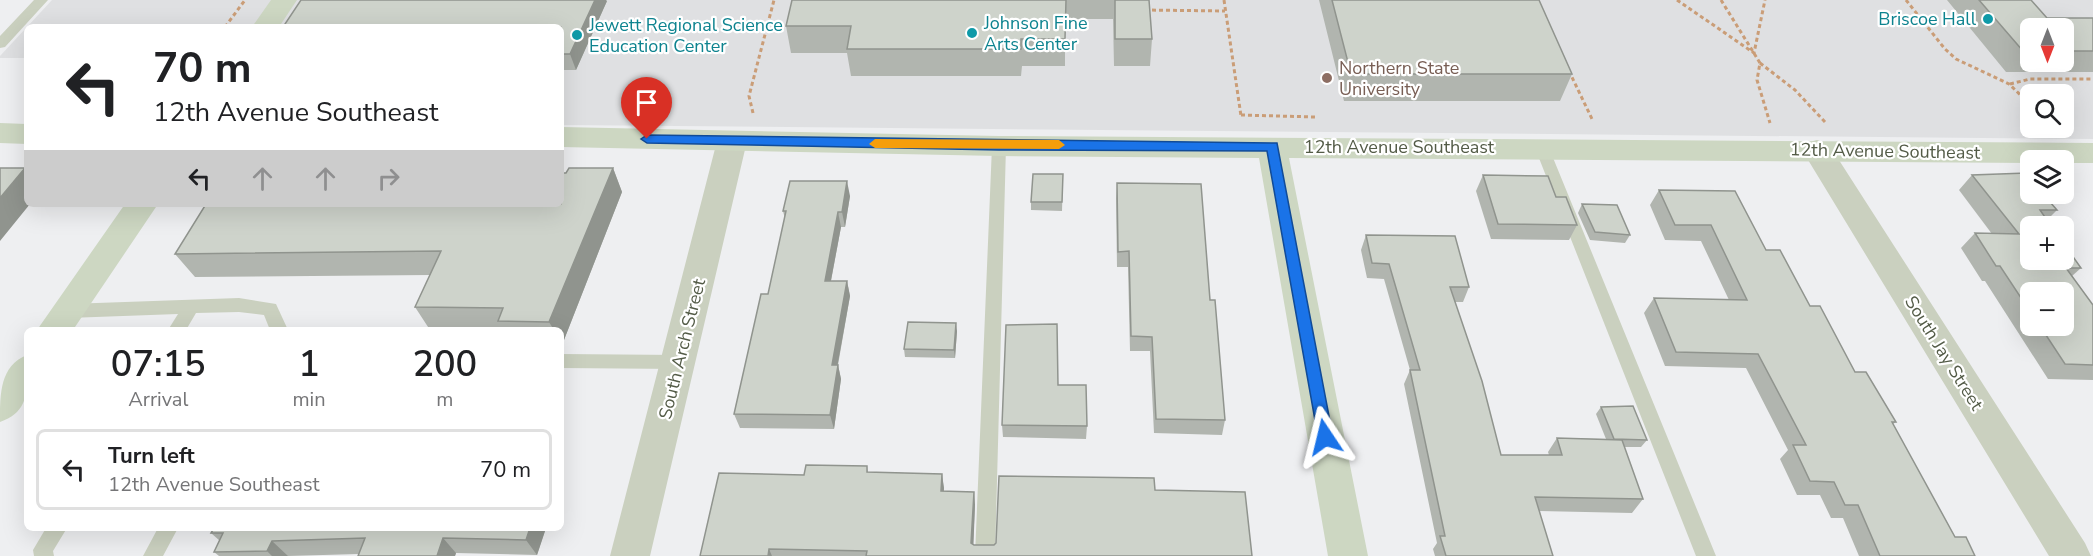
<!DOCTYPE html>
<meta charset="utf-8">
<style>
body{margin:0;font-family:"Nunito Sans",sans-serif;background:#f2f2f2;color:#202124;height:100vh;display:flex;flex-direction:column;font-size:22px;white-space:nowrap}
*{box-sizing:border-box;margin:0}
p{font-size:20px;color:#757577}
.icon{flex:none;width:33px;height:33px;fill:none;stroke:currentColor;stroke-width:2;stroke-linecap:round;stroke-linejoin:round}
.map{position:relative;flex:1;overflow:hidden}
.sheet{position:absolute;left:24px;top:327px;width:540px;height:204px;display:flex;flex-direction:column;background:#fff;border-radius:9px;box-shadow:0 6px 24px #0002}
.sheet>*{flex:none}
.top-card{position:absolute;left:24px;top:24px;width:540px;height:183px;border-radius:9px;box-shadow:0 6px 24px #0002;background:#fff;color:#202124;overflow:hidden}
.needle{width:39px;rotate:180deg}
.tools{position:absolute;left:2020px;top:18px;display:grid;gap:12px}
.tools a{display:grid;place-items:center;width:54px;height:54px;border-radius:9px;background:#fff;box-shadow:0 6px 24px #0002;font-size:30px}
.pin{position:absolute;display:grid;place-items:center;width:51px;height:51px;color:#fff;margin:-62px -26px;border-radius:50% 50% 50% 0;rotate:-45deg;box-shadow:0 0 6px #0007}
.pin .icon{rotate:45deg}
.me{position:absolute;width:66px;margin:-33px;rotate:350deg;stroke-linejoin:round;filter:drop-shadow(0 0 4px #0008)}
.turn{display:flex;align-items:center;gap:21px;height:126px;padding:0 30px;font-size:27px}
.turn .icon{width:78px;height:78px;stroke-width:2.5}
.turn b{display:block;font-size:42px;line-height:51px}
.lanes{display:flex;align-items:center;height:57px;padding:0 30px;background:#0003;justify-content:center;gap:30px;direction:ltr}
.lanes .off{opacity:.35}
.eta{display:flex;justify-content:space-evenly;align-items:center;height:102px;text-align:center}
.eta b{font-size:36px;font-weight:600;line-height:42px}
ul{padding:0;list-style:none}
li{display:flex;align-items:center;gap:18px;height:81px;margin:0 12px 9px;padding:0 18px;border:3px solid #e0e0e0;border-radius:9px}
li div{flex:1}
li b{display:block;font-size:22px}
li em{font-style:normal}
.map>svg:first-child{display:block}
.education{fill:#dfe0e2;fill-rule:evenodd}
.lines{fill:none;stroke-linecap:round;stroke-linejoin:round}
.path{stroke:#ca9d77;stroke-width:3;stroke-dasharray:4 3;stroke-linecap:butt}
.lane{fill:#cad0bf;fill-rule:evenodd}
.street{fill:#cad0bf;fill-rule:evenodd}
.secondary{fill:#cdd7c2;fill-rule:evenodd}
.wall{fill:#b1b5af;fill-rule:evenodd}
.shaded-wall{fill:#90948e}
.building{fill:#ced3cb;stroke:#90948e;stroke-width:1.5}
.route{fill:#1a73e8;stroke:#114b97;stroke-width:1.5}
.slow{fill:#f59e0b}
.culture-dot{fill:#0f9aa8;stroke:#fff;stroke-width:2}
.education-dot{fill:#8d6e63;stroke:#fff;stroke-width:2}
.labels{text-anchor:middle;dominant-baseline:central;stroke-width:4.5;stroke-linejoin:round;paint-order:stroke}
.culture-label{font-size:18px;fill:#0d838f;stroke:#fff;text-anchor:start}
.education-label{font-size:18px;fill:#785e54;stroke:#fff;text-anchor:start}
.street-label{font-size:18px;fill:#535b47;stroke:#fff}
</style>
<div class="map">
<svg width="2093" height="556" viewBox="0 0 2093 556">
<rect width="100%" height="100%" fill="#eeeff1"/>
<path class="education" d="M52,0H2093V139L561,125V27H27V58H0V56ZM2031,28H2064V62H2031ZM2031,94H2064V128H2031Z"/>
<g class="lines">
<path class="path" d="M1224,0L1241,116
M1677,0L1754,53L1765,0
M1721,0L1760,63L1757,80L1770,123
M1906,0L1945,49L1956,59L2009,84L2031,105
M1145,10L1225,11
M225,27L245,0
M1760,63L1795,90L1826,123
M1569,71L1593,121
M2010,84L2030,79H2093
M753,113L749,96L774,0
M1241,115L1315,117"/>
<path class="lane" d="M34,0H48L5,47L0,48V36Z
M999,141L1006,146L995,556H975L992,146Z
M1542,143L1549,148L1716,556H1696L1535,148Z
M239,298L276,304L288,330H270L264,315L239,312L196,313L186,330H168L178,314L68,318L62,316L60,311L62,306L68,304Z
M561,354L680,355L686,357L689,362L686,367L680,369L561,368Z
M46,528H67L53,551L54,556H34L33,550Z
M158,528H178L163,556H143Z"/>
<path class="street" d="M732,131L742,134L747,141L650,556H610L717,141L722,134Z
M1817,140L1828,143L2085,543L2091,556H2049L1802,150L1806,143Z"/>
<path class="secondary" d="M271,0H297L279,27H252Z
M0,123L27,124V144L0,143Z
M561,127L999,136L2093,143V163H2064V160H2031V163L1289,158L1368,556H1328L1259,158L999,156L561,147Z
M125,204H158L73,330H37Z
M27,355C27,383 33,411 0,422C0,393 0,366 27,355Z"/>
</g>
<path class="wall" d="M792,0H1149L1152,39L1150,66H1114L1113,19H1065V66H1022L1021,76H851L847,53H791L786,26Z
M1319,0H1539L1572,74L1560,101H1344Z
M1947,0H2031L2047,18H2093V72H2006ZM2031,28H2064V62H2031Z
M607,1L576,70H561V27Z
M613,168L622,192L562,345L561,330H430L415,307L430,275L195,277L175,254L561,204Z
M1063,174L1062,211L1031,210V202Z
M1483,175L1556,197L1577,225L1569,240L1491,239L1476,191Z
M1972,175L2057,210L2047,220L2081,268L2072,276L2093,305V380L2048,379L1985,281H1982L1961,248L1975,233L1992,234L1959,190ZM2031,292L2064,326H2031Z
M1117,183L1210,300L1225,420L1222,435L1154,433L1150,351H1130L1128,267H1117L1116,198Z
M1659,190L1766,250L1810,306L1855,372L1896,422L1893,424L1955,537L1975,556H1859L1843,518H1831L1820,495H1797L1780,459L1788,450L1746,368L1665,366L1644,313L1654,298L1729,300L1701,241L1665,240L1650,205Z
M850,196L845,227H841L831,281H847L850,296L838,365L841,379L834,429L740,428L734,414L768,294L785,219L783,211Z
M1582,204L1630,235L1625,243L1590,240L1578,213Z
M1366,235L1469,287L1463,302H1455L1501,455H1549L1548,452L1557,438L1606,439L1596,414L1601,407L1647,440L1641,447H1624L1643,499L1632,513L1539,511L1553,556H1435L1433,549L1437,543L1404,384L1410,370L1384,279L1367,278L1361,250Z
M957,331L955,358L905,357L904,349Z
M1058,385L1087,426L1086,439L1003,437L1002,425Z
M867,466L868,472L942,474L944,491L974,492L975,505L973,545H994L1155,490L1252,556H700L804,475Z
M546,528L537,555L456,553L455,556H358V554L288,556H219L214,552L220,541L211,533Z"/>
<path class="shaded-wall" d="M595,0H606L607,1L576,70L570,54Z
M25,168L27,170V204H30L0,241V198Z
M613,168L622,192L562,345L561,330H554L549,322Z
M847,181L850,196L845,227L842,212Z
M838,212L841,227L828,296L825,281Z
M847,281L850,296L835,379L832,365Z
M956,323L957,331L955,358L954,350Z
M838,365L841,379L834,429L830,415Z
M942,474L944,488L943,504L941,491Z
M974,492L975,505L973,556L971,543Z
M530,528H546L537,555L526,540Z
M443,538L456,553L455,556H437Z
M272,541L288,556H272L267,551Z
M769,549L772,556H768Z"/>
<path class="building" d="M301,0H595L570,54H561V27H283Z
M792,0H1066L1065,39H1021V49H847L851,26H786Z
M1115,0H1149L1152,39H1115Z
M1332,0H1539L1572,74H1351Z
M1979,0H2031L2047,18H2093V51H2064V28H2031V51H2023Z
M0,168H25L0,198Z
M569,168H613L549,322L498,321L503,308L415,307L441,251L175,254L206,204H561V173H566Z
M2027,173L2031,179V194H2043L2057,210H2040L2051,226H2031V260H2064V244L2081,268H2066L2093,305V365L2065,364L2040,326H2064V292H2031V313L2000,266H1996L1975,233L2019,234L1972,175Z
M1033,174H1063L1062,202H1031Z
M1483,175L1548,176L1556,197H1566L1577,225L1498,224Z
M790,181H847L842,212H838L825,281H847L832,365H838L830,415L734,414L761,294H768L786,211H783Z
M1117,183L1201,184L1210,300H1215L1225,420L1156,419L1152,337L1131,336L1129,251L1118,252Z
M1659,190L1735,191L1766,250H1780L1810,306H1820L1855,372H1866L1896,422H1892L1955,537H1966L1975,556H1880L1858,505H1845L1834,482L1810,481L1793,445H1806L1758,354L1676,352L1654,298L1747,300L1711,225H1675Z
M1582,204L1617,205L1630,235L1595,232Z
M1366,235L1455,236L1469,287H1450L1482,381L1501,455H1562L1557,438L1622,440L1643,499L1535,497L1553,556H1446L1440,536H1445L1410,370H1420L1389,264L1372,263Z
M908,322L956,323L954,350L904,349Z
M1057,324L1058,385H1086L1087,426L1002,425L1006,325Z
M1633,406L1647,440L1614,439L1601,407Z
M806,465L867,466V472L942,474L941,491L974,492L971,543L974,545H994L996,543L999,476L1154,478L1155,490L1245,492L1252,556H866L867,551L769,549L768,556H700L719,473L804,475Z
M214,528H530L526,540L443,538L437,556H358L365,538L272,541L267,551L214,552L223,533H211Z"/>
<path class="route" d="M647,135L1277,143L1333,437L1331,442L1325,444L1320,442L1318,437L1267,151L999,150L647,143L641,139Z"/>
<path class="slow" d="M875,139L1059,140L1065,145L1059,149L875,148L869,144Z"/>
<g class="culture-dot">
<circle cx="1988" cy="19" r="6"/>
<circle cx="972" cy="33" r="6"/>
<circle cx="577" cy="35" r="6"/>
</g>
<circle class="education-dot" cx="1327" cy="78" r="6"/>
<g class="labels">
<g class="culture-label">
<text x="1976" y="19" text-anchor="end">Briscoe Hall</text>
<text x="984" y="23">Johnson Fine<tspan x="984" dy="21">Arts Center</tspan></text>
<text x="589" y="25">Jewett Regional Science<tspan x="589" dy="21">Education Center</tspan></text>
</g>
<g class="education-label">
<text x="1339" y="68">Northern State<tspan x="1339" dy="21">University</tspan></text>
</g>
<g class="street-label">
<text x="1399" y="147">12th Avenue Southeast</text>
<text transform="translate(1885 151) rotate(1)">12th Avenue Southeast</text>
<text transform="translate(682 349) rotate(-76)">South Arch Street</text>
<text transform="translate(1944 353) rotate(58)">South Jay Street</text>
</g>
</g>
</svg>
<div class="tools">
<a><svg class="needle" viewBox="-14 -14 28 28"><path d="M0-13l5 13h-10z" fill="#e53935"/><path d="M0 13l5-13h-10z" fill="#757577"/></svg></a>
<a><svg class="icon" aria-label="search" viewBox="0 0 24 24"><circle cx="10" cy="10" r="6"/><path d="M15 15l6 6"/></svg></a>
<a><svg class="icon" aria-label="layers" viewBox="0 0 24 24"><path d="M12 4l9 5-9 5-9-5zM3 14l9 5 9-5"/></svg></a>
<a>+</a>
<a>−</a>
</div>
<div class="pin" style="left:647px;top:139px;background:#d93025"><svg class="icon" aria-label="arrive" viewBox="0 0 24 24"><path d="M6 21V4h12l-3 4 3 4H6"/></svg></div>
<svg class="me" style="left:1325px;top:437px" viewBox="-20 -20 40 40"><path d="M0-17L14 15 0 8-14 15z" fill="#1a73e8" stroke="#fff" stroke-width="4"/></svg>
<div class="top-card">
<div class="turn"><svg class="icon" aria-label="left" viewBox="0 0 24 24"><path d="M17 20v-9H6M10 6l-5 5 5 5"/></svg><div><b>70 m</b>12th Avenue Southeast</div></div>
<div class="lanes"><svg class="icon" aria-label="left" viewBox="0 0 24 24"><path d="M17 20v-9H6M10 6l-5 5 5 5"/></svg><svg class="icon off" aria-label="ahead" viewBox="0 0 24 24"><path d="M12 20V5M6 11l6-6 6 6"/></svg><svg class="icon off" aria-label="ahead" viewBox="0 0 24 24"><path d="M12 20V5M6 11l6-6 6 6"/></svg><svg class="icon off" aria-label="right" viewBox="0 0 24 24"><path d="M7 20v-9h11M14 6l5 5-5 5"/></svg></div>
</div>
<section class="sheet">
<div class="eta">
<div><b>07:15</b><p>Arrival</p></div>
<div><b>1</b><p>min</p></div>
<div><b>200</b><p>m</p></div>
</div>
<ul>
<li><svg class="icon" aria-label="left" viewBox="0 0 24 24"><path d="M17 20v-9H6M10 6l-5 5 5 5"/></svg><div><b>Turn left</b><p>12th Avenue Southeast</p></div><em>70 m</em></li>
</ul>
</section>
</div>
